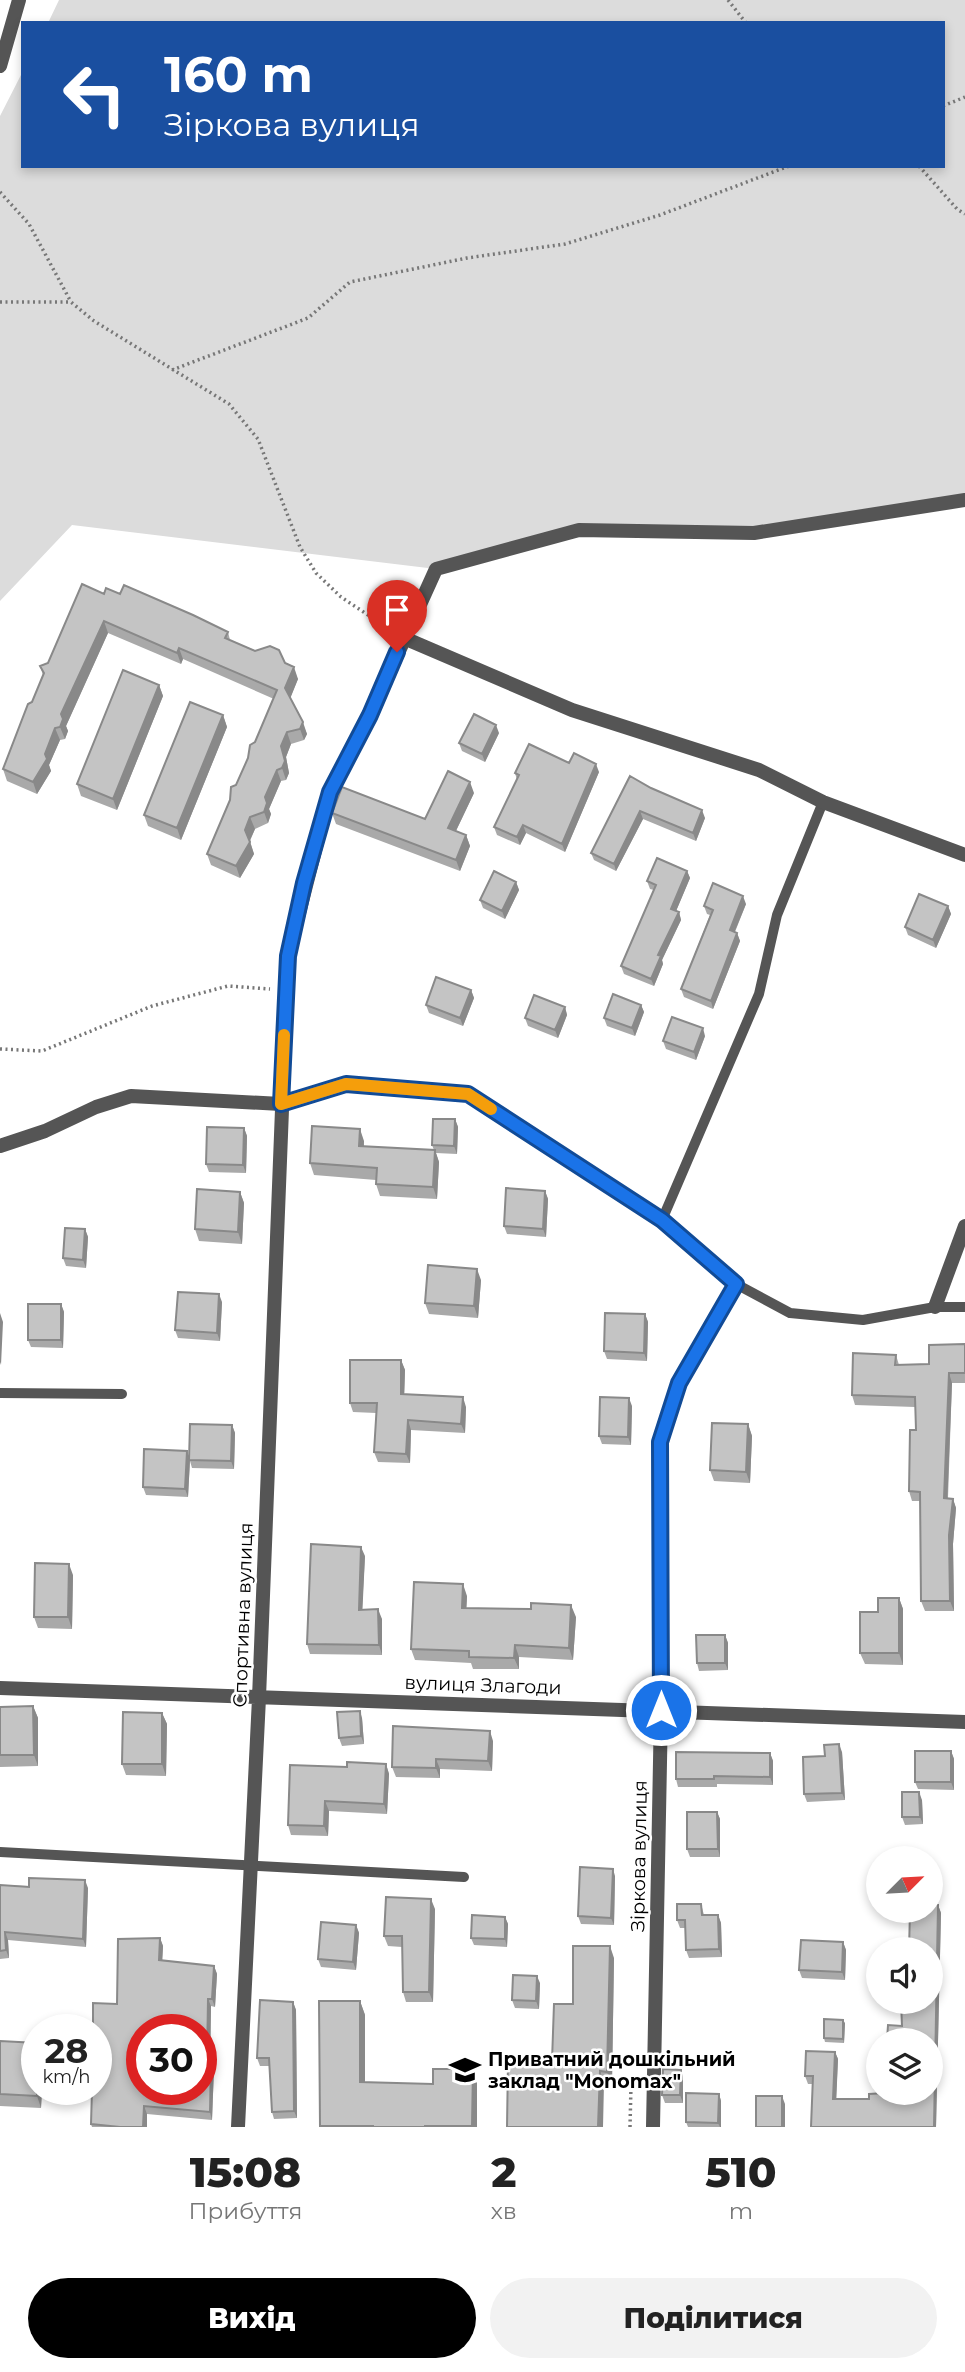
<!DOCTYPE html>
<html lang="uk">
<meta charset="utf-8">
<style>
body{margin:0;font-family:Montserrat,sans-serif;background:#f2f2f2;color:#222;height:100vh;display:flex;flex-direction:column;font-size:26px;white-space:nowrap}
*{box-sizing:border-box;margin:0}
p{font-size:23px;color:#767676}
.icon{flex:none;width:38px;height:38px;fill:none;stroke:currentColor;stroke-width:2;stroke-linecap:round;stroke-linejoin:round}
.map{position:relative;height:2127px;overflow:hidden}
.sheet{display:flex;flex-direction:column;background:#fff;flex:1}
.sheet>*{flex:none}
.guide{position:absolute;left:21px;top:21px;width:924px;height:147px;border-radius:0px;box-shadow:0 4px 10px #0003;background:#1a4fa0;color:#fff;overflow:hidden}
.needle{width:46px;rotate:66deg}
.fabs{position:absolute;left:866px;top:1846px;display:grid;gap:14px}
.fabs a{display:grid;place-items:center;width:77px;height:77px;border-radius:50%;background:#fff;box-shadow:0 4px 10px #0003;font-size:35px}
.speed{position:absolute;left:21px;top:2014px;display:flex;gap:14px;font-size:35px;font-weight:700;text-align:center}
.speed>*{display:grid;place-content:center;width:91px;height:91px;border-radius:50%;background:#fff;box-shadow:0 4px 10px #0003;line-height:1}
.speed small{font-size:18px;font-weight:400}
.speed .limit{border:10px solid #d22;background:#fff;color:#111}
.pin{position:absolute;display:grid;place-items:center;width:60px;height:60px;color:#fff;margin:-72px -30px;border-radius:50% 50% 50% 0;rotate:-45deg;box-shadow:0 0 7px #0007}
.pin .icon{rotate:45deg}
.me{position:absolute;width:77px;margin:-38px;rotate:0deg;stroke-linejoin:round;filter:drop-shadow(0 0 5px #0008)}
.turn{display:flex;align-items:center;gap:24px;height:147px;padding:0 28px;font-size:32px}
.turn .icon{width:91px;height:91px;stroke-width:2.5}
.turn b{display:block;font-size:49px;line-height:60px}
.eta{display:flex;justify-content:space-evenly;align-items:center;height:119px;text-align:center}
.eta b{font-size:42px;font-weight:800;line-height:49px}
.cta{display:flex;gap:14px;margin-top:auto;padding:14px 28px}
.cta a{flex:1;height:80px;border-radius:42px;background:#000;color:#fff;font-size:28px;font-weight:800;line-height:80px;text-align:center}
.cta a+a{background:#f2f2f2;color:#222}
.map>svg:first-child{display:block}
.green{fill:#dcdcdc}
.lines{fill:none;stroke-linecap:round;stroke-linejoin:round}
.path{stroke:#777;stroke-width:3.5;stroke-dasharray:2 3.5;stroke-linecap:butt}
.service{stroke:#555;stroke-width:10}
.minor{stroke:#555;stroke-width:14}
.wall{fill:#a9a9a9}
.shaded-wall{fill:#898989}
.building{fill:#c4c4c4;stroke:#898989;stroke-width:2;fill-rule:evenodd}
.route-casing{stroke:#114b97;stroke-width:18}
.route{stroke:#1a73e8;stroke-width:12}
.slow{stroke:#f59e0b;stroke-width:12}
.labels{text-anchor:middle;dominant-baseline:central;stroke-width:5;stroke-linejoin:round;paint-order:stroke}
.street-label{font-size:19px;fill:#000;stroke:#fff}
.poi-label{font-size:19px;font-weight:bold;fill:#000;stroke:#fff;text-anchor:start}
</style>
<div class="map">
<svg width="965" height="2127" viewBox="0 0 965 2127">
<rect width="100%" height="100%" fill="#fff"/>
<path class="green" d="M59,0H965V500L754,533L579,530L436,569L72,525L0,601V116L23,71V166H943V23H48Z"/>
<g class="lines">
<path class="path" d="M728,0L746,23
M943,106L965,97
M919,166L957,209L965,214
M0,192L29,224L71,302
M0,302H71L94,321L229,404L258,439L300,547L316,573L341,597L392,631
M172,370L308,318L350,282L467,258L565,244L660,215L789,166
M0,1049L42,1051L152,1006L228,986L270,989
M630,2127L631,2085"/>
<path class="service" d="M662,1220L759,994L777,915L823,802
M736,1284L790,1313L863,1320L935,1307H965
M0,1393L122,1394
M0,1852L464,1877"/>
<path class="minor" d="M0,66L19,0
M404,638L572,710L759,770L823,802L965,855
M0,1146L45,1131L96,1107L131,1096L281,1104L346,1084L468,1094L662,1220L736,1284L679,1383L660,1442L661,1710L653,2127
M935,1307L965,1226
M0,1688L965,1722
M238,2127L259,1698L288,956L330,792L370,715L436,569L579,530L754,533L965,500"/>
</g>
<path class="wall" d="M104,594H120L228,632L230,640L285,663L298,679L290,698L307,734L304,740L291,744L286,757L289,773L286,780L281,781L269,809L271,814L268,823L255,829L250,841L254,854L240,878L211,865L207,854L274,699L183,659L181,664L108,633L66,726L68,731L65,739L60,740L49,765L51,771L37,794L7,781L3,769L43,675L40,666L48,663Z
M159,685L163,696L117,810L81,796L77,784Z
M223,715L227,727L181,840L148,826L144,815Z
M499,733L485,762L462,751L459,743Z
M569,763L599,772L565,852L526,833L520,845L497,835L494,827L517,780L515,773Z
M651,788L705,818L696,841L643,819L616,871L594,860L591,853Z
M474,793L456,831L466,835L470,846L460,871L336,824L332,813L425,819Z
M687,871L690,878L676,911L679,912L681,920L662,960L663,964L654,986L624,974L621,966L654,890L650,889L647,881Z
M516,882L519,890L505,919L483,908L480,900Z
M746,904L735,932L737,933L740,941L713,1009L684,997L681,989L710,915L707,914L704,906Z
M948,906L951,914L936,948L908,935L905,927Z
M471,990L474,998L463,1026L429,1013L426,1005Z
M641,1005L644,1012L635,1036L607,1026L604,1018Z
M565,1007L567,1015L558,1038L528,1026L525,1018Z
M705,1036L696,1060L666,1049L663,1041Z
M455,1119L458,1127L457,1154L436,1153L439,1162L437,1199L380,1196L376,1184V1180L314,1175L310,1163L364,1141V1147L434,1150L432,1145Z
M244,1128L247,1136L246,1173L209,1172L206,1164Z
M545,1191L548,1199L546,1237L507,1234L504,1226Z
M240,1192L244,1203L242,1244L199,1241L195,1229Z
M85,1229L88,1237L86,1268L66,1266L63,1258Z
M481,1280L478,1318L429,1314L425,1303Z
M222,1302L220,1341L178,1338L175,1330Z
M61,1304L64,1312L63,1348L31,1347L28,1340Z
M645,1314L648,1322L647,1361L607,1359L604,1351Z
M965,1344V1383H952L948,1498L953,1499L956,1508L953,1544L954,1611H925L921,1601L920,1501H912L909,1491L916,1430L915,1407L855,1405L852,1395L896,1355L899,1365L929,1364Z
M401,1360L405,1370L404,1394L466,1407L465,1433L411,1430L410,1463L378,1462L374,1452L376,1413L353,1412L350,1403Z
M632,1406L631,1445L602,1444L599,1436Z
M748,1424L752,1436L750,1483L714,1481L710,1470Z
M232,1425L235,1433L234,1469L192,1468L190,1461L188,1497L146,1495L143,1487L187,1451L189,1458Z
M365,1556L362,1609L382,1619V1655L310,1654L307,1644Z
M73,1575L72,1629L38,1628L34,1617Z
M467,1596L466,1608L576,1617L573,1660L519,1657V1669H473L471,1663L415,1660L411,1649Z
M899,1598L903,1609V1665L865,1664L860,1653L878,1612Z
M725,1635L728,1643V1670L699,1671L697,1663Z
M33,1706L38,1718V1766L0,1767V1707Z
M162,1713L167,1724L166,1776L126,1775L122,1764Z
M362,1718L364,1744L342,1746L339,1738Z
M493,1741L492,1771L440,1769V1778L396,1777L392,1767Z
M951,1751L954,1759V1790L918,1789L915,1782Z
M842,1752L845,1800L807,1802L804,1794L825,1756Z
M770,1753L773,1761V1785L717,1784V1787H678L676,1779Z
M386,1764L389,1774L387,1814L329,1811L328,1836L291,1835L288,1825L347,1767Z
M922,1800L923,1824L905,1825L902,1817Z
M717,1812L720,1819V1857H690L687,1849Z
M615,1876L614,1925L581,1924L578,1916Z
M0,1885L88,1888L86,1947L8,1940L9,1958L0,1959Z
M701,1904L704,1915H718L721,1923L722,1957L689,1958L686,1950L685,1928H680L677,1920Z
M938,1905L941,1913L936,2127H811L813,2084H808L805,2076L835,2052L838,2059L836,2099H869L886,2094L902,2026Z
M435,1909L433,2002H406L403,1992L402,1947L388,1946L384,1936Z
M505,1917L508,1924L507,1947L474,1945L471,1938Z
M356,1925L359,1933L356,1970L321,1967L318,1959Z
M160,1938L163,1946L162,1960L214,1966L217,1974L215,2007L211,2006L210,2060L214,2068L212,2120L147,2114V2127H92L91,2124L117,2004Z
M843,1942L846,1950L845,1980L802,1978L799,1970Z
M614,1958L612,2083H604L552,2061L573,2004Z
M540,1983L539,2009L515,2008L512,2000Z
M360,2001L365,2015V2082L433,2084L477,2083V2127H320Z
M293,2002L296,2010L297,2118L274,2119L272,2112L269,2066H260L257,2058Z
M845,2023L844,2043L825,2042L824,2038Z
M0,2041L37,2090H42L41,2108L0,2106Z
M681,2070L683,2077V2103H665L662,2095Z
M719,2094L721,2101V2127H688L686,2122Z"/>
<path class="shaded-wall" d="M104,621L108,633L66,726L68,731L65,739L60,727L61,714Z
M179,648L183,659L181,664L177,653Z
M294,667L298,679L290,699L285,688Z
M159,685L163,696L117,810L113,799Z
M223,715L227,727L181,840L177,828Z
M303,722L307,734L304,740L300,729Z
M496,725L499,733L485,762L482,754Z
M55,728L60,740L49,765L51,771L37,794L33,782Z
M287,732L291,744L286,757L289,773L286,780L282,768L281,746Z
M596,764L599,772L565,852L562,844Z
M277,770L281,781L269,809L271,814L268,823L264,812L265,797Z
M470,782L474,793L452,839L448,828Z
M702,810L705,818L696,841L693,833Z
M640,811L643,819L616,871L614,864Z
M250,817L255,829L249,842L245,830Z
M523,825L526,833L520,845L517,837Z
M466,835L470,846L460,871L456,860Z
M250,842L254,854L240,878L236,866Z
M687,871L690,878L674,916L671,909Z
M516,882L519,890L505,919L502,911Z
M743,896L746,904L732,938L730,930Z
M948,906L951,914L936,948L933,940Z
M679,912L681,920L662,960L663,964L654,986L651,979L658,955Z
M737,933L740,941L713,1009L711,1001Z
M471,990L474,998L463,1026L460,1018Z
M641,1005L644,1012L635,1036L632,1028Z
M565,1007L567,1015L558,1038L555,1030Z
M703,1028L705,1036L696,1060L694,1052Z
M455,1119L458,1127L457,1154L454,1146Z
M244,1128L247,1136L246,1173L243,1165Z
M360,1129L364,1141L363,1158L359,1146Z
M435,1150L439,1162L437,1199L433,1187Z
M545,1191L548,1199L546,1237L543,1229Z
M240,1192L244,1203L242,1244L238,1232Z
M85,1229L88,1237L86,1268L83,1260Z
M477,1269L481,1280L478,1318L474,1306Z
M219,1294L222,1302L220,1341L217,1333Z
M61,1304L64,1312L63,1348L61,1340Z
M0,1313L3,1322L1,1365L0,1362Z
M645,1314L648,1322L647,1361L644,1353Z
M401,1360L405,1370L404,1404L401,1394Z
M949,1373L952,1383L947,1508L944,1498Z
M463,1397L466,1407L465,1433L461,1424Z
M629,1398L632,1406L631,1445L628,1437Z
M408,1420L411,1430L410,1463L406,1454Z
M748,1424L752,1436L750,1483L746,1472Z
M232,1425L235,1433L234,1469L231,1461Z
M187,1451L190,1459L188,1497L185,1489Z
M953,1499L956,1508L953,1544L954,1611L950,1601L949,1535Z
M361,1547L365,1556L362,1619L359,1610Z
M69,1564L73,1575L72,1629L68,1617Z
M463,1584L467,1596L466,1620L462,1608Z
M899,1598L903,1609V1665L899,1653Z
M571,1605L576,1617L573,1660L569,1648Z
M378,1609L382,1619V1655L379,1645Z
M725,1635L728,1643V1670L725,1663Z
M515,1645L519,1657V1669L514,1658Z
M33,1706L38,1718V1766L34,1755Z
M360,1711L362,1718L364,1744L361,1736Z
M162,1713L167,1724L166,1776L162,1764Z
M490,1731L493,1741L492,1771L488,1761Z
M839,1744L842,1752L845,1800L842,1793Z
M951,1751L954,1759V1790L951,1782Z
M770,1753L773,1761V1785L770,1777Z
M436,1759L440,1769V1778L436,1768Z
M386,1764L389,1774L387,1814L384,1804Z
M919,1792L922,1800L923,1824L920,1817Z
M325,1801L329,1811L328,1836L324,1826Z
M717,1812L720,1819V1857L718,1849Z
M613,1869L615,1876L614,1925L611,1918Z
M85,1880L88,1888L86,1947L83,1939Z
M431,1899L435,1909L433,2002L429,1992Z
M938,1905L941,1913L936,2127H934Z
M718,1915L721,1923L722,1957L719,1949Z
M505,1917L508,1924L507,1947L505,1939Z
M356,1925L359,1933L356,1970L353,1962Z
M5,1932L8,1940L9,1958L6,1950Z
M160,1938L163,1946L162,1967L159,1960Z
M843,1942L846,1950L845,1980L842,1972Z
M610,1946L614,1958L612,2083L607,2072Z
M214,1966L217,1974L215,2007L212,1999Z
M537,1976L540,1983L539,2009L536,2001Z
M208,1999L211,2006L210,2068L207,2060Z
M360,2001L365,2015V2096L360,2082Z
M293,2002L296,2010L297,2118L294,2111Z
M843,2020L845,2023L844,2043L843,2039Z
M835,2052L838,2059L836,2106L833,2099Z
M211,2060L214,2068L212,2120L210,2112Z
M473,2069L477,2083V2127H473L472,2126Z
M681,2070L683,2077V2103L680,2095Z
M600,2071L604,2083L603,2127H598Z
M38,2090H42L41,2108L37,2096Z
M719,2094L721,2101V2127H720L718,2123Z
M782,2096L785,2104V2127H782Z
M144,2106L147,2114V2127H143Z"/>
<path class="building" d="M82,584L104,594L106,588L120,594L124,585L193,615L228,632L225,638L255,651L270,646L279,650L285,663L294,667L285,688L303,722L300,729L287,732L281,746L285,761L282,768L277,770L265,797L267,803L264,812L250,817L245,830L250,842L236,866L207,854L230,800L231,787L236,785L248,758L250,745L255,742L277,690L179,648L177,653L104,621L61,714L63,719L60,727L55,728L45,754L47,759L33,782L3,769L28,704L32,702L44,673L40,666L48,663Z
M123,670L159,685L113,799L77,784Z
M190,702L223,715L177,828L144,815Z
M474,714L496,725L482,754L459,743Z
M529,744L569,763L574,753L596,764L562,844L523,825L517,837L494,827L519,775L515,773Z
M448,771L470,782L448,828L466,835L456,860L332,813L342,787L425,819Z
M630,776L651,788L702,810L693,833L640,811L614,864L591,853Z
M657,858L687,871L671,909L679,912L658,955L661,956L651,979L621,966L656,885L647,881Z
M494,871L516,882L502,911L480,900Z
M713,883L743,896L730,930L737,933L711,1001L681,989L713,910L704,906Z
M919,894L948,906L933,940L905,927Z
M436,977L471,990L460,1018L426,1005Z
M613,994L641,1005L632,1028L604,1018Z
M534,995L565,1007L555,1030L525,1018Z
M672,1017L703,1028L694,1052L663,1041Z
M433,1119H455L454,1146L432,1145Z
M312,1126L360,1129L359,1146L435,1150L433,1187L376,1184L377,1168L310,1163Z
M207,1127L244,1128L243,1165L206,1164Z
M506,1188L545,1191L543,1229L504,1226Z
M197,1189L240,1192L238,1232L195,1229Z
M65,1228L85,1229L83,1260L63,1258Z
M428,1265L477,1269L474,1306L425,1303Z
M178,1292L219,1294L217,1333L175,1330Z
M28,1304H61V1340H28Z
M605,1313L645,1314L644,1353L604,1351Z
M965,1344V1373H949L944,1498L953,1499L949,1535L950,1601H921L920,1492L909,1491L910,1430H916L915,1397L852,1395L853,1353L896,1355L895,1365L929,1364V1345Z
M350,1360H401V1394L463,1397L461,1424L408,1420L406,1454L374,1452L377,1403H350Z
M600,1397L629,1398L628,1437L599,1436Z
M712,1423L748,1424L746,1472L710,1470Z
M190,1424L232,1425L231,1461L189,1460Z
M144,1449L187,1451L185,1489L143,1487Z
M311,1544L361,1547L359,1610L378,1609L379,1645L307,1644Z
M35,1563L69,1564L68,1617H34Z
M414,1582L463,1584L462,1608L531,1609V1603L571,1605L569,1648L515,1645L514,1658L469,1657V1651L411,1649Z
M878,1598H899V1653H860V1612H878Z
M696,1635H725V1663H697Z
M33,1706L34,1755H0V1707Z
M360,1711L361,1736L339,1738L337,1712Z
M123,1712L162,1713V1764H122Z
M393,1726L490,1731L488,1761L436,1759V1768L392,1767Z
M839,1744L842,1793L804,1794L803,1757L825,1756L824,1745Z
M915,1751H951V1782H915Z
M676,1752L770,1753V1777L714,1776V1779H676Z
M347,1762L386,1764L384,1804L325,1801L324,1826L288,1825L290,1765L347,1767Z
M902,1792H919L920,1817H902Z
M687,1812H717L718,1849H687Z
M580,1867L613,1869L611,1918L578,1916Z
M29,1878L85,1880L83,1939L5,1932L6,1950L0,1951V1885L29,1887Z
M386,1897L431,1899L429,1992H403L402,1936H384Z
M677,1904H701L702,1915H718L719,1949L686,1950L685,1920H677Z
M931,1905H938L934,2127H811L813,2076H805L806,2051L835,2052L833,2099H869V2094L886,2093H931V2040H887L888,2025L902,2026L901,2002H931V1950H909L910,1911H931Z
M472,1915L505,1917V1939L471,1938Z
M321,1922L356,1925L353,1962L318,1959Z
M160,1938L159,1960L214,1966L212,1999H208L207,2060H211L210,2112L144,2106L143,2127H120L91,2124L92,2090H96V2030H93V2003L117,2004L118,1939ZM142,2030H201V2090H142Z
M801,1940L843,1942L842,1972L799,1970Z
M573,1946H610L607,2072L600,2071L598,2127H507L508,2061H552L554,2004H573Z
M513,1975L537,1976L536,2001L512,2000Z
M260,2000L293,2002L294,2111L272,2112L269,2058H257Z
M319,2001H360V2082L433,2084V2069H473L472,2126H425V2127H373V2126H320Z
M824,2019L843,2020V2039L824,2038Z
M0,2041L37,2043V2096L0,2094Z
M663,2069L681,2070L680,2095H662Z
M686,2093L719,2094L718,2123L686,2122Z
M756,2096H782V2127H756Z"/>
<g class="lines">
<defs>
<path id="route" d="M397,652L370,715L330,792L304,883L288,956L281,1104L346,1084L468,1094L662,1220L736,1284L679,1383L660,1442L661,1710"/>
</defs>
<use href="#route" class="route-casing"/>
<use href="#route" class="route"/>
<path class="slow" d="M284,1035L281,1104L346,1084L468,1094L491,1109"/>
</g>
<defs>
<symbol id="school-bare" viewBox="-9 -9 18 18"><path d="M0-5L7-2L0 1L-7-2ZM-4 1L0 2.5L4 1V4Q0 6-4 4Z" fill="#000" stroke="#fff" stroke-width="2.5" paint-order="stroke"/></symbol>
</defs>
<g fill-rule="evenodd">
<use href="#school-bare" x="443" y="2048" width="44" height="44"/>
</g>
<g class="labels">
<g class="street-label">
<text transform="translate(243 1615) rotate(-88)">Спортивна вулиця</text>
<text transform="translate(483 1685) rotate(2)">вулиця Злагоди</text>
<text transform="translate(639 1856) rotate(-89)">Зіркова вулиця</text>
</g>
<g class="poi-label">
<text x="488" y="2059">Приватний дошкільний<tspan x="488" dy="22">заклад "Monomax"</tspan></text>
</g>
</g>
</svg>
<div class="fabs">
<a><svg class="needle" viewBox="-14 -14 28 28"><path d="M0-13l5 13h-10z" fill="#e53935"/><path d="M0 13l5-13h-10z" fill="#767676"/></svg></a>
<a><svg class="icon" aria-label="sound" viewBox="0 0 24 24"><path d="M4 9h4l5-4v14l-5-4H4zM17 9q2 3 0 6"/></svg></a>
<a><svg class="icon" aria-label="layers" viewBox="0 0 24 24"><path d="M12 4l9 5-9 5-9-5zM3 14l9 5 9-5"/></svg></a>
</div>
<div class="speed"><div>28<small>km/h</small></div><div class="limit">30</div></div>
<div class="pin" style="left:397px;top:652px;background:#d93025"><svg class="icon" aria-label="arrive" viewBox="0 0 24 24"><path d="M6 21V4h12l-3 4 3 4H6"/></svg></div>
<svg class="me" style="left:661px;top:1710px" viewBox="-20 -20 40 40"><circle r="17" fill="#1a73e8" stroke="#fff" stroke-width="3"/><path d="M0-11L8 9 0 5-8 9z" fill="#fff"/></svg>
<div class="guide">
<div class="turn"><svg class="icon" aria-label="left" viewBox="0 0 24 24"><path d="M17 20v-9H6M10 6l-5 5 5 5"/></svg><div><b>160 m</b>Зіркова вулиця</div></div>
</div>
</div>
<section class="sheet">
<div class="eta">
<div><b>15:08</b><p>Прибуття</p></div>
<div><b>2</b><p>хв</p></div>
<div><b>510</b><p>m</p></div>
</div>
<div class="cta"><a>Вихід</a><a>Поділитися</a></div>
</section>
